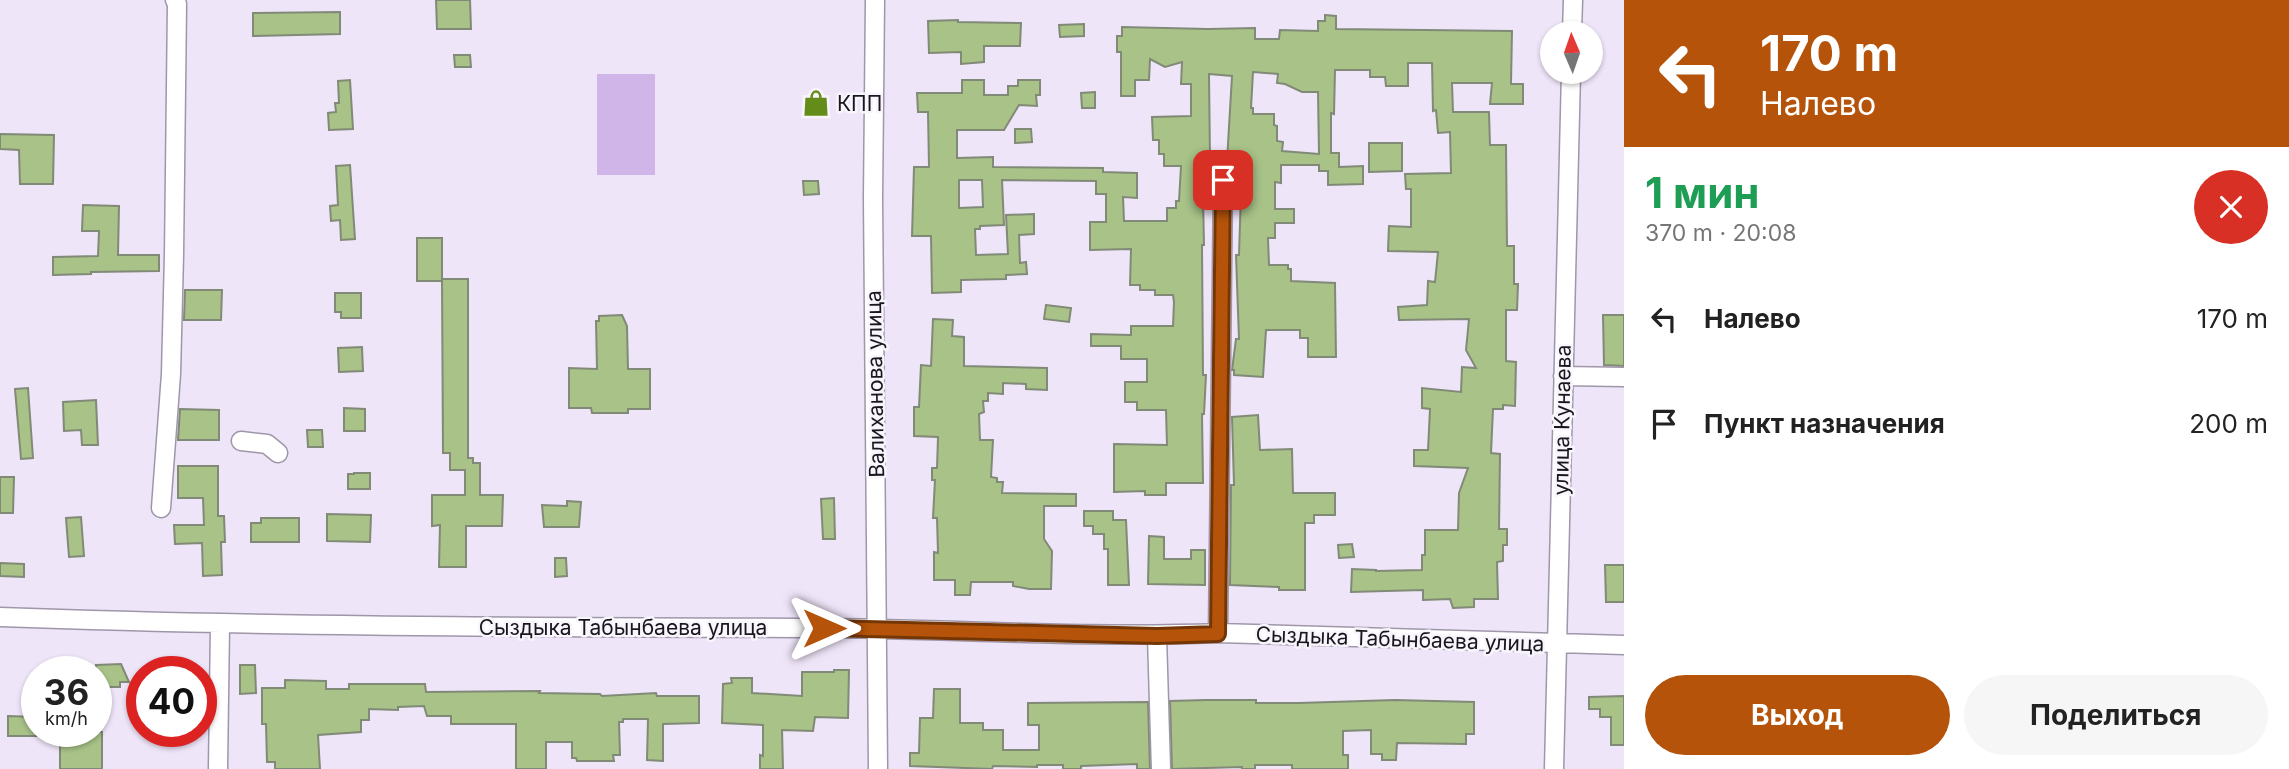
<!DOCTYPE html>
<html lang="ru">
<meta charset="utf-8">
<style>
body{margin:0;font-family:Inter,sans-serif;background:#f6f6f6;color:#222;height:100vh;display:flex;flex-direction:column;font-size:26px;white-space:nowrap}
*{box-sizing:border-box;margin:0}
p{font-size:23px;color:#767676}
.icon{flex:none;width:38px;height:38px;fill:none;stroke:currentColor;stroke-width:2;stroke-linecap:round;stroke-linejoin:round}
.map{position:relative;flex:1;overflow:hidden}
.details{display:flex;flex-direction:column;background:#fff;width:665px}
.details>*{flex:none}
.hud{background:#b45309;color:#fff;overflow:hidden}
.needle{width:46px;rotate:358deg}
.tools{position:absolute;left:1540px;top:21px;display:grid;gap:14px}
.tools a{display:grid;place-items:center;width:63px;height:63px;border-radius:50%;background:#fff;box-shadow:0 2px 5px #0004;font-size:35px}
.speed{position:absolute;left:21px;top:656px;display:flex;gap:14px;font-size:35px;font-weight:700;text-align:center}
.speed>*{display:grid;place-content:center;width:91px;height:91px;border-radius:50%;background:#fff;box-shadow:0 2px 5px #0004;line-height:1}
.speed small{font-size:18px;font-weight:400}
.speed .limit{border:10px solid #d22;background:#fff;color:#111}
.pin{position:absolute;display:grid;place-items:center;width:60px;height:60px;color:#fff;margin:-30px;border-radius:14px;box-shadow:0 4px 10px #0006}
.me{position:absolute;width:77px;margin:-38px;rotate:90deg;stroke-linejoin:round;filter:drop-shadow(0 0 5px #0008)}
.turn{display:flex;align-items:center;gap:24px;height:147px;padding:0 21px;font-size:32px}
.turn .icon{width:91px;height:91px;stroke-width:2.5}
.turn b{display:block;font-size:49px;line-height:60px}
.round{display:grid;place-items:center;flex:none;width:74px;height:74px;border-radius:37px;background:#f6f6f6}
.head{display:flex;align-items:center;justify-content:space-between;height:119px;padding:0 21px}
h1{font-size:42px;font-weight:700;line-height:52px;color:#1e9e55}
.action{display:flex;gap:14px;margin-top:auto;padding:14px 21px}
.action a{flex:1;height:80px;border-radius:42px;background:#b45309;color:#fff;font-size:28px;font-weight:700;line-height:80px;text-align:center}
.action a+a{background:#f6f6f6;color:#222}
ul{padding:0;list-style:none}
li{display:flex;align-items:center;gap:21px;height:105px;padding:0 21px}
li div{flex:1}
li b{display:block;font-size:26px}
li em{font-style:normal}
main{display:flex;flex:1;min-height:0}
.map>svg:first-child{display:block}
.park{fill:#d0b5e9}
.building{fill:#a8c288;stroke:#818a77;stroke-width:2;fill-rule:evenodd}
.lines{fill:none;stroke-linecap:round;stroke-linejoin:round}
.minor-casing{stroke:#9f96a9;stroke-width:21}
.minor{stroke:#fff;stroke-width:18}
.route-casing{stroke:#753606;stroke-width:18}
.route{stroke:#b45309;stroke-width:12}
.labels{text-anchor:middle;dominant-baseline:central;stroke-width:5;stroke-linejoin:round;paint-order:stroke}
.poi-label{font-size:21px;fill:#1a161d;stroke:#f9f5fd;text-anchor:start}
.street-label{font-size:21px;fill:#1a161d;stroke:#f9f5fd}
</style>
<main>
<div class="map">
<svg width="1624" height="769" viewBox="0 0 1624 769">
<rect width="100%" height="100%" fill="#efe5f9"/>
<path class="park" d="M597,74H655V175H597Z"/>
<path class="building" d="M436,0H470L471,29H437Z
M340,12V34L253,36V13Z
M1325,15L1336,16V29L1512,31L1511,84H1523V104H1490L1492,83H1452L1453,112H1489L1490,145H1506L1507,246H1514V284H1518L1517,310H1506V361L1516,362L1515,406L1503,405V409H1493L1491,453L1500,454L1499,529H1507V545H1503V561L1497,562L1498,599H1474V607L1453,608L1450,599L1423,600V590L1351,592L1352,569L1376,570V571L1422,570V555H1425V530H1458L1459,493L1468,468L1414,466V450H1428L1430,409L1422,408V388L1461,392L1462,367L1476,368L1466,350L1469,319L1399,320L1398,307L1427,305L1428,281L1435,282L1438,252L1388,251L1389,226L1411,227V189H1406L1405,174L1451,173L1450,132L1438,133L1436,110L1433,111L1432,63H1408V86H1386L1385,77H1370V70H1335L1334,114L1331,113V153H1339V167L1363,166V184L1328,185V171H1319V165H1281V183L1275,182V209H1294V223H1275V238H1268L1269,265H1288V269H1291V281L1335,283L1336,357H1308V338H1300V330H1266L1263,377L1234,375V370H1232L1236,339H1239L1236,255H1239L1242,161H1227L1232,76L1209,74L1210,160L1207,166L1206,196H1203L1204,245H1202L1203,375H1206L1204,414H1202L1203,483H1166V495H1145V491L1114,492V444L1167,445L1166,410H1137V402H1125V382H1147V359H1121V346H1091V334L1131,335V326H1173L1174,302L1173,295H1155V290H1140V285H1130L1131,249L1090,250V222H1106V194H1096V181L1002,180L1004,225L980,226V229H975L976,255L1008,254L1006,215L1034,214V234L1019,235L1020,263L1026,262L1027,274L1006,275V279L961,280V292L932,293L931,236H912L914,167H929L928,112H918L917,93H962V80H984V95H1008V86H1018V80H1040V95H1036L1037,106L1019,105L1004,130H957V158L993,157V167L1103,168V172L1137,173V198L1123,197L1124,221H1167V208H1176V201H1179L1181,166H1164V154H1159V140H1153L1152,117L1191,116V84H1181L1182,62L1165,67L1150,59L1149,80H1135V96H1121V52H1117V36H1122V27L1208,29L1255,28V39H1279L1280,30L1318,31V21H1325ZM1253,72L1278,74L1277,83L1285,84L1302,92H1318L1319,154L1282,151L1283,142L1277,141V126L1274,125V114H1253V108H1251ZM959,180H982L983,207L959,208Z
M958,20V22L1021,23L1020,46H984V62L961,64V52L929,53L928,21Z
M1084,24V36L1060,37L1059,25Z
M454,55H470L471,67H455Z
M350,80L353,129L329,130L328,113L336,112L335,103H339L338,81Z
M1095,92V108H1082L1081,93Z
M1015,129H1031L1032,142L1015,143Z
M0,134L54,135L53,184H20L19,150L0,149Z
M1369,143H1402V171L1369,172Z
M350,165L355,239L341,240L340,220L331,221L330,206L338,205L336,166Z
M803,181H818L819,194L804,195Z
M83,205L119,206L118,255H159V271L91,272V274L53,275V257L98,256L99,231H82Z
M417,238H442V281H417Z
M442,279H468V458H473V463H480V495H503L502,526H466V567H439L440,525L432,526V495H465V470H450V453H443Z
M185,290H222L221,320H184Z
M335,293H361V318H341V312H335Z
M1046,305L1071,308L1069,322L1044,319Z
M622,315L627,326L628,369H650V409H628V413H592L591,408H569V368L597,369L596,321H599V316Z
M1603,315H1624V366L1604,365Z
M933,319L953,320L952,336L964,337V366L1047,368V390L1026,389V384L1003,383V394L988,393V401H983L984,412L979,414L980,440H993L991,477L997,478V482H1003L1002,493L1076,494V506H1044V539L1052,551L1051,589H1029L1013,586V582H971L970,595H955V580H934V552L938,553L937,518H933L935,480H932V468H937L938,437L914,436V407H919L921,365L931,366Z
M362,347L363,371L339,372L338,348Z
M28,388L33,458L21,459L15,389Z
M96,400L98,445H82L81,430L64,431L63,402Z
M344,408L365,409V431H344Z
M180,409L219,410V440H178Z
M1258,415L1260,450L1292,449L1293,493H1335V515H1314V523H1305V590H1279V587L1230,585L1231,485H1234L1232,417Z
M307,430H322L323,447H308Z
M178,466H218V516H224L225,542H221L222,575L203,576L202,543L175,544L174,525H204L203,498H178Z
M354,473H370V489H348V474H354Z
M0,477H14L13,513H0Z
M834,498L835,539H823L821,499Z
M567,501L581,502L579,527H544L542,505L567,506Z
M1084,511H1113V520H1126L1129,585H1108V549H1104V534H1093V526H1084Z
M327,514L371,515L370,542L327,541Z
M81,517L84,556L69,557L66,518Z
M261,518H299V542H251V523H261Z
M1149,536L1164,537V559H1191V550H1205V585L1148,584Z
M1352,544L1354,557L1339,558L1338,545Z
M555,558H566L567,576L555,577Z
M0,563L24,564V577L0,576Z
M1605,565H1624V602H1606Z
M121,664L129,682H120V687H96V665Z
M240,665H255L256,693L240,694Z
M834,670H849L848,718L815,717L813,731L782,730L783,769H760V755L763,756V725L722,723L723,684L732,683L731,678H752V693L802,696V672H834Z
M285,680L326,681V689H349V684H425L426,692L540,691L539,693L600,694L602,696L656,693L657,696H699V723L663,724V761L647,760L648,719H623V722H619L620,755H613L614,761H577L576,758H572V742H546V769H516V724H451V716H427L424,706L398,707V710L369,709V720H361V732L318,735L320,769H275V762H267L266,724H262V688H285Z
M934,689H960V723H983V730H1003V750H1039V725H1028V703L1148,702L1150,769H1137V764L1081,766V769H1063V765H1037V767L993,766L992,769L910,766V753H919L920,718H933Z
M1624,696V745H1611V717H1600V709H1589V697Z
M1206,700H1256V703H1299L1395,700L1474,702V734H1466V744L1397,743L1396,760H1382V754H1371V730L1343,731V755H1348V769H1292V765H1255V769H1242V767L1172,769L1170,701Z
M8,716L37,717V736H8Z
M60,732H102V769H60Z"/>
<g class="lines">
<defs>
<path id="minor" d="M875,0L873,198L878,769
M1572,33L1573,0
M1563,376L1624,377
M241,441L267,444L278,453
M161,508L171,374L174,255L177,4L175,0
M0,617C273,627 547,627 820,628C953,629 1086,638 1218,633L1624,645
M1218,633L1223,180
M1157,636L1161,769
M218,769L220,625
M1554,769L1571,72"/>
</defs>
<use href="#minor" class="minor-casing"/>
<use href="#minor" class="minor"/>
</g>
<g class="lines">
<defs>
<path id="route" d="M824,628L1157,636L1218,634L1223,180"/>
</defs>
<use href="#route" class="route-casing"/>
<use href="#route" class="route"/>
</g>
<defs>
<symbol id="shop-bare" viewBox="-9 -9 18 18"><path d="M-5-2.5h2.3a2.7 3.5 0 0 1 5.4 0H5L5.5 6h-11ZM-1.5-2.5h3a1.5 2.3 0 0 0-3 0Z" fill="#648c19" stroke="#f9f5fd" stroke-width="2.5" paint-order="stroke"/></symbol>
</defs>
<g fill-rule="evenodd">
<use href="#shop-bare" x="797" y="84" width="38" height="38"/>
</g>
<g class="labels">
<g class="poi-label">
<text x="837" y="103">КПП</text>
</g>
<g class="street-label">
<text transform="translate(875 384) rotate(-91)">Валиханова улица</text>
<text transform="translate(1562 420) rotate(-89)">улица Кунаева</text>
<text x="623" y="627">Сыздыка Табынбаева улица</text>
<text transform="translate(1400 639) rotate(2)">Сыздыка Табынбаева улица</text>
</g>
</g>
</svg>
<div class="tools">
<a><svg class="needle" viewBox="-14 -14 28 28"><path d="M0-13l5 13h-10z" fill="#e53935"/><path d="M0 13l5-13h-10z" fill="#767676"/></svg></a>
</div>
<div class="speed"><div>36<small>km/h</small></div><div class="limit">40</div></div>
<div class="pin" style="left:1223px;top:180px;background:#d93025"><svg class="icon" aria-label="arrive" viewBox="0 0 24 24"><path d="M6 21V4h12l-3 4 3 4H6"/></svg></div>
<svg class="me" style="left:824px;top:628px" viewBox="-20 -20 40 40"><path d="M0-17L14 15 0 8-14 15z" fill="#b45309" stroke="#fff" stroke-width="4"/></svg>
</div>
<section class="details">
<div class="hud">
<div class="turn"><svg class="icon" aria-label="left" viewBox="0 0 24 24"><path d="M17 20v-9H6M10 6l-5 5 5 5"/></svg><div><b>170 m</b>Налево</div></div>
</div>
<div class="head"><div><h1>1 мин</h1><p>370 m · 20:08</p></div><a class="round" style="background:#d93025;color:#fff"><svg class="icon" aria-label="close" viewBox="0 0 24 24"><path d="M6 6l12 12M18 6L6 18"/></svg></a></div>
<ul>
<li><svg class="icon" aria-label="left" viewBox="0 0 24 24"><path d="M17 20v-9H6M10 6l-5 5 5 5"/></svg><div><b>Налево</b></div><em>170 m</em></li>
<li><svg class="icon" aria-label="arrive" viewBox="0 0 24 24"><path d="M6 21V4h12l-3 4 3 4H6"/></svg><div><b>Пункт назначения</b></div><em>200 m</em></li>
</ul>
<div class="action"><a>Выход</a><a>Поделиться</a></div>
</section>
</main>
